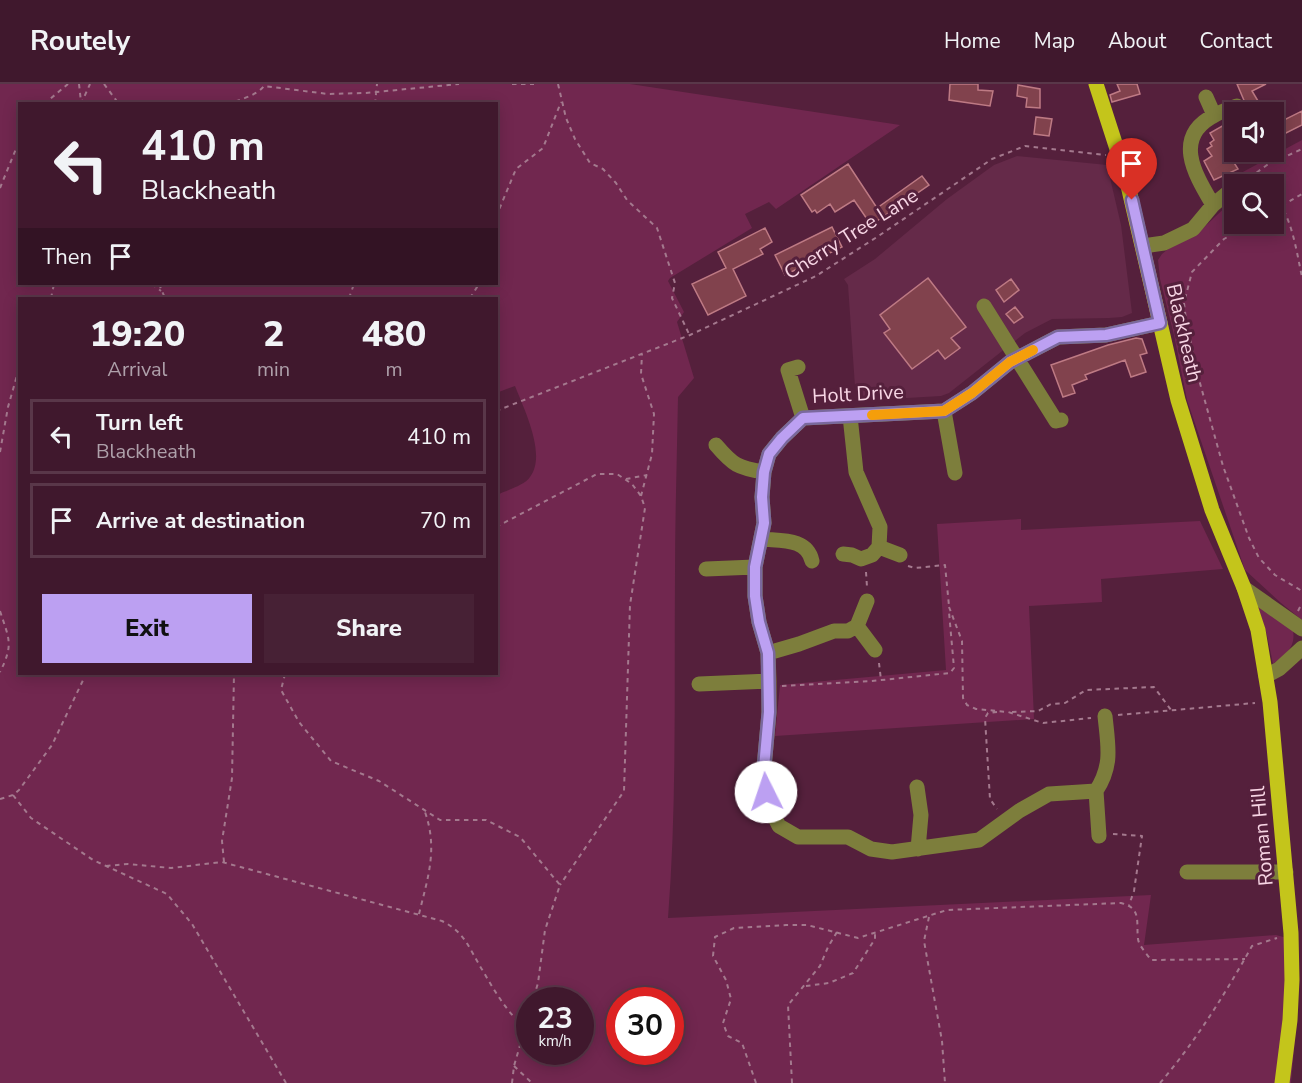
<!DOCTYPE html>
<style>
body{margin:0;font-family:"Nunito Sans",sans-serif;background:#472135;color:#f1f3f6;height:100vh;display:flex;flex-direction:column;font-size:22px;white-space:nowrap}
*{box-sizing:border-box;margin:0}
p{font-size:20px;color:#aea0aa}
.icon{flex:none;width:33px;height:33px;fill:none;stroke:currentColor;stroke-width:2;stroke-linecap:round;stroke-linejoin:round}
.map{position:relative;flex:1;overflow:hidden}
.details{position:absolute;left:18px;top:213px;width:480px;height:378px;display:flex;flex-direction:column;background:#40182d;border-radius:0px;box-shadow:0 3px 15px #0003,0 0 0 2px #593749}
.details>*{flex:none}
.hud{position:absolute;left:18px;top:18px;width:480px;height:183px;border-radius:0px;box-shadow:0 3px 15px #0003,0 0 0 2px #593749;background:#40182d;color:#f1f3f6;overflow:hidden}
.fabs{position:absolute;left:1224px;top:18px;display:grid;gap:12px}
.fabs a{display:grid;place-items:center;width:60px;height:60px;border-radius:0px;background:#40182d;box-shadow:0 3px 15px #0003,0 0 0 2px #593749;font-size:30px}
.speed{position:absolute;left:516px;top:903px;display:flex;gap:12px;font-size:30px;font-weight:700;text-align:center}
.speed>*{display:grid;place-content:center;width:78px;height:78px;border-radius:50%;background:#40182d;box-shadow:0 3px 15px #0003,0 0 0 2px #593749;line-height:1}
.speed small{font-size:15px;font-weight:400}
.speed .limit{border:9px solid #d22;background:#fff;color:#111}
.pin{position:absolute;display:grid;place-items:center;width:51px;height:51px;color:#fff;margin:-62px -26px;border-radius:50% 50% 50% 0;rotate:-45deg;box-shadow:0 0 6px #0007}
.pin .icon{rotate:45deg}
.me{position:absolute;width:66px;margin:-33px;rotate:356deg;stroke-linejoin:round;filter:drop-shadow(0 0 4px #0008)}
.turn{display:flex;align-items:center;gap:21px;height:126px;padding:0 24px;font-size:27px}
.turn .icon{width:78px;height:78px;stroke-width:2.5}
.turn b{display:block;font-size:42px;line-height:51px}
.then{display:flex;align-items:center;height:57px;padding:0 24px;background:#0003;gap:12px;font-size:22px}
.eta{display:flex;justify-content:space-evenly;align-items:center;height:102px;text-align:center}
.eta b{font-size:36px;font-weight:800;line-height:42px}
.action{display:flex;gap:12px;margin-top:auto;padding:12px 24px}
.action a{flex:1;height:69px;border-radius:0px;background:#bca0f2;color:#111;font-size:24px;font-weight:800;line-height:69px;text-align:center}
.action a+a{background:#472135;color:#f1f3f6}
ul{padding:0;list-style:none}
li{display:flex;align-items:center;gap:18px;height:75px;margin:0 12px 9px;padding:0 12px;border:3px solid #593749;border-radius:0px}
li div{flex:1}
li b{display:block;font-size:22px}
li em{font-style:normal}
header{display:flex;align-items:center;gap:36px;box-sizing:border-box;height:84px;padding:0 30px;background:#40182d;border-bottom:2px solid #593749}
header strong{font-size:28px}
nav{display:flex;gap:33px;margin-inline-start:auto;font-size:21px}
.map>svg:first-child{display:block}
.built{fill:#652a49}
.green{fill:#71274f;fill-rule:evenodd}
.building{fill:#81424d;stroke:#be7a84;stroke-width:1.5}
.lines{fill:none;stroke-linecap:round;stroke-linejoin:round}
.path{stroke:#a4798e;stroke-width:2;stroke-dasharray:4.5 4.5;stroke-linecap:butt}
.minor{stroke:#7d7e3c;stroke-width:15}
.major{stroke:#c4c51b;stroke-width:15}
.route-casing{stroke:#7a689d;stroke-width:15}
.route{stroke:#bca0f2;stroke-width:10}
.slow{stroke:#f59e0b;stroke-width:10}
.labels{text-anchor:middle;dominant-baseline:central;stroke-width:6;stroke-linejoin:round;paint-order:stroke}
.street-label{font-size:20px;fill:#f7d5e4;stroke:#55203c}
</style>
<header>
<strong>Routely</strong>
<nav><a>Home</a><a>Map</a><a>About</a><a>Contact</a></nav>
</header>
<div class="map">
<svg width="1302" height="999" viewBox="0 0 1302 999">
<rect width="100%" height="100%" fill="#55203c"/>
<path class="built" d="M1017,72L1107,81L1121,141L1132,229L1122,233L1109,234L1052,235L1025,249L949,309L941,312L856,317L848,201L844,195L875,175L947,115L994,81Z"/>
<path class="green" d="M0,0H630L900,41L776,125L769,118L745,130L752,144L670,194L668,197L684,228L677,238L694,294L678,313C677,372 675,432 675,491C674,606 677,720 668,834L1151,811L1144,861L1276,851L1298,857V920L1291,999H0ZM20,20H496V200H20ZM20,214H496V309L515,302C524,325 547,371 530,393C524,402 506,406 497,411L496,590H20ZM530,916H580V968H530ZM620,916H670V968H620Z
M1302,56V536L1281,519L1245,486L1187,316L1174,251L1160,195L1158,176L1162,170L1172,162L1197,150L1234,115V140H1274V100H1245L1241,89Z
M1021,435V446L1200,437L1223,485L1101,495L1102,518L1029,522L1034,635L775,652L780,601L946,586L937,440Z
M1256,518L1293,546C1296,564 1285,571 1273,580L1267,551Z"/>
<path class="building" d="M950,0H978V6L993,7L990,22L949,16Z
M1117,0H1137L1140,10L1112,18L1110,11L1120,7Z
M1237,0H1266L1252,7L1261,22L1249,28Z
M1018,1L1040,5V24L1026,23L1027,14L1017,12Z
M1302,27V41L1274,55V41Z
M1036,33L1052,35L1049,52L1034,50Z
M1224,41L1229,50L1225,52L1229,60L1224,63L1238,85L1214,96L1204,77L1212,72L1207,65L1212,62L1210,59L1214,56L1210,49Z
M848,80L877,124L922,92L929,101L871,141L854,116L835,128L830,120L817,129L815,126L812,128L801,111Z
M832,143L842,163L785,191L775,171Z
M765,144L772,158L760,165L763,170L733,185L746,212L708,231L692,200L726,184L718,168Z
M928,194L966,243L951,254L960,264L945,275L938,266L912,285L884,249L890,245L880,231Z
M1011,195L1019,206L1004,218L996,206Z
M1015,223L1023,233L1014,239L1006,230Z
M1136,254L1142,255L1147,269L1140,271L1146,288L1131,293L1125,276L1085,291L1087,295L1072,301L1075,309L1063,313L1051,281L1108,261Z"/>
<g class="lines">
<path class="path" d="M79,0L81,18
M104,0L119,20
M512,0H534
M558,0L566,34L575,55L590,79L603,85L616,99L627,116L657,144L675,199L672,214L689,250
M44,20L68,0
M81,20L90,0
M227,20C239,16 256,12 264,2L328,10L366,9L459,0
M375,20L377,0
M1255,90L1264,100
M1242,99L1267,81L1302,65
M0,104L20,55
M1274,111C1292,133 1296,165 1302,193
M1274,126L1302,110
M496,133L516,85L543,64L561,18
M1250,140L1224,155L1192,188L1184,219L1186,236L1198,292L1223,382L1249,454L1259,474L1275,491L1302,507
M152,200L161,207
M159,200L165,214
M51,214L54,200
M349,214L354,200
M470,214L479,200
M496,327L690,251L816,192L877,153L992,75L1025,62L1106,71
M0,368L8,323L20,281
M626,395L647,391
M641,412L652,370L654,330L641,290L642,270
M496,443L597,390H617L632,400L641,412L645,424L630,521L624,707L560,801
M908,482L915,484L945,481L949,522
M866,488L867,503
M949,523L962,557L963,614L967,621L976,625L1008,628L1043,639L1091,634
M0,527C9,555 14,560 0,588
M1298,527L1302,519
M879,579L881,596
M285,590L281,606L299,638L331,677L379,697L440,736H486L520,753L560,801L545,846L538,899L533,916
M782,602L872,597L950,589L954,584L949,528
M997,628L988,629L985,634L990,715L997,725
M1012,628L1038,627L1051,620L1065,619L1086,606L1154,603L1171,626
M1118,631L1255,619
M13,711L31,734L93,776L167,810L192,840L286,999
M0,715L13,711L19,706L52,661L86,590
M1113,750L1142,752L1134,807L1129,821
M224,778L222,757L232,694L234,590
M106,782L128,780L171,784L222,778L442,837C466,849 469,865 483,887C495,908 507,928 525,944
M419,830C428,793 438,765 425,728
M929,833L924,857L942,957L945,999
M806,902L829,899L853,889L875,855V849
M514,982L532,999
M512,999L514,982L530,927
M756,999L742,959L728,952L723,939L731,915L726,896L713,872L715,853L734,844L786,841H807L858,854L947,826L1121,819C1142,824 1136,838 1138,855C1139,862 1147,870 1151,876L1245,875
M792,999L788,921L820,882L828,863L837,848
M1160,999C1196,957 1225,910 1252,862L1277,854"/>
<path class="minor" d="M1206,13L1214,31
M1213,121C1196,92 1171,53 1215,31C1222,27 1230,25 1237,22
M1143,162L1164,159L1193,145L1213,121L1230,107
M984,222L1056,337L1061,336
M798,283L788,286L803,334
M944,327L955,389
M850,332L856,388L880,443L879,463L900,471
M716,361C733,381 738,384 764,388
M762,455C781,457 807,454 812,477
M843,470L852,471L861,475L872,471L879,463
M706,485L755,483
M1244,504L1302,545
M857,542L875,566
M768,569L799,560L834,547H848L857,542L867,517
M1266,592L1279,585L1302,564
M699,600L769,597
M1105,632C1108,662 1113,681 1096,707L1049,710L1019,727L979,756L892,768L871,765L848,753H798L779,742L769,722L763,695L769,629V597L768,569L759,538L755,512V483L764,439L762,413L764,388L769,370L782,354L803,334L944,327L972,309L1010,278L1058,253L1106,251L1160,239
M917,703L921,731L918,765
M1096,707L1099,752
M1187,788H1286"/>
<path class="major" d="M1096,0L1126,93L1178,316L1212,426L1244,504L1258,546L1270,618L1291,849L1292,896L1290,936L1282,999"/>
</g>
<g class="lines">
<defs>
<path id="route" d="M766,708L763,695L769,628L768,569L759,538L755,512V483L764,439L762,413L764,388L769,370L782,354L803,334L944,327L972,309L1010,278L1058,253L1106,251L1160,239L1132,116"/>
</defs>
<use href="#route" class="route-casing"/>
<use href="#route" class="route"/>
<path class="slow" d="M872,331L944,327L972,309L1010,278L1033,266"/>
</g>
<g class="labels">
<g class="street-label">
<text transform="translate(851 150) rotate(-32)">Cherry Tree Lane</text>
<text transform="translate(1184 249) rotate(77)">Blackheath</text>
<text transform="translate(858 310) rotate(-3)">Holt Drive</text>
<text transform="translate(1262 752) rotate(-95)">Roman Hill</text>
</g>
</g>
</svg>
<div class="fabs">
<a><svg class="icon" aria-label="sound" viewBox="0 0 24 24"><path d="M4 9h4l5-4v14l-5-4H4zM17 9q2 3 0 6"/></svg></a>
<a><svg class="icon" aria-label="search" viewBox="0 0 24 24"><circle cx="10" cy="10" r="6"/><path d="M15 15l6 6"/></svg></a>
</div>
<div class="speed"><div>23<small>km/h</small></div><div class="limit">30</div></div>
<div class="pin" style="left:1132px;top:116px;background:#d93025"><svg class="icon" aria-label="arrive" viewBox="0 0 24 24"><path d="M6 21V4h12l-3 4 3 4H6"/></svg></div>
<svg class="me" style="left:766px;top:708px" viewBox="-20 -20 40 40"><circle r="19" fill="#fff"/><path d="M0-13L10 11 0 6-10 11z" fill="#bca0f2"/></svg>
<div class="hud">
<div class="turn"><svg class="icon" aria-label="left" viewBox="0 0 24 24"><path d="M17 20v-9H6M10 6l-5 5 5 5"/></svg><div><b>410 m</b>Blackheath</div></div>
<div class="then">Then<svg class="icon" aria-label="arrive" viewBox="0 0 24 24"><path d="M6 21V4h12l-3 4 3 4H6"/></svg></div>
</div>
<section class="details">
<div class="eta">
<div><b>19:20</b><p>Arrival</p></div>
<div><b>2</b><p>min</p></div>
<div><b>480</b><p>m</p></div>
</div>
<ul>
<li><svg class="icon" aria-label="left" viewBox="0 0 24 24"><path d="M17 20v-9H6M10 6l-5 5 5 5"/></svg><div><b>Turn left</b><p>Blackheath</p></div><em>410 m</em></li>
<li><svg class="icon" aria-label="arrive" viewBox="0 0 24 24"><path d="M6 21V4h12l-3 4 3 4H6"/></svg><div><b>Arrive at destination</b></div><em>70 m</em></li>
</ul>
<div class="action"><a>Exit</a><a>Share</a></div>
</section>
</div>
